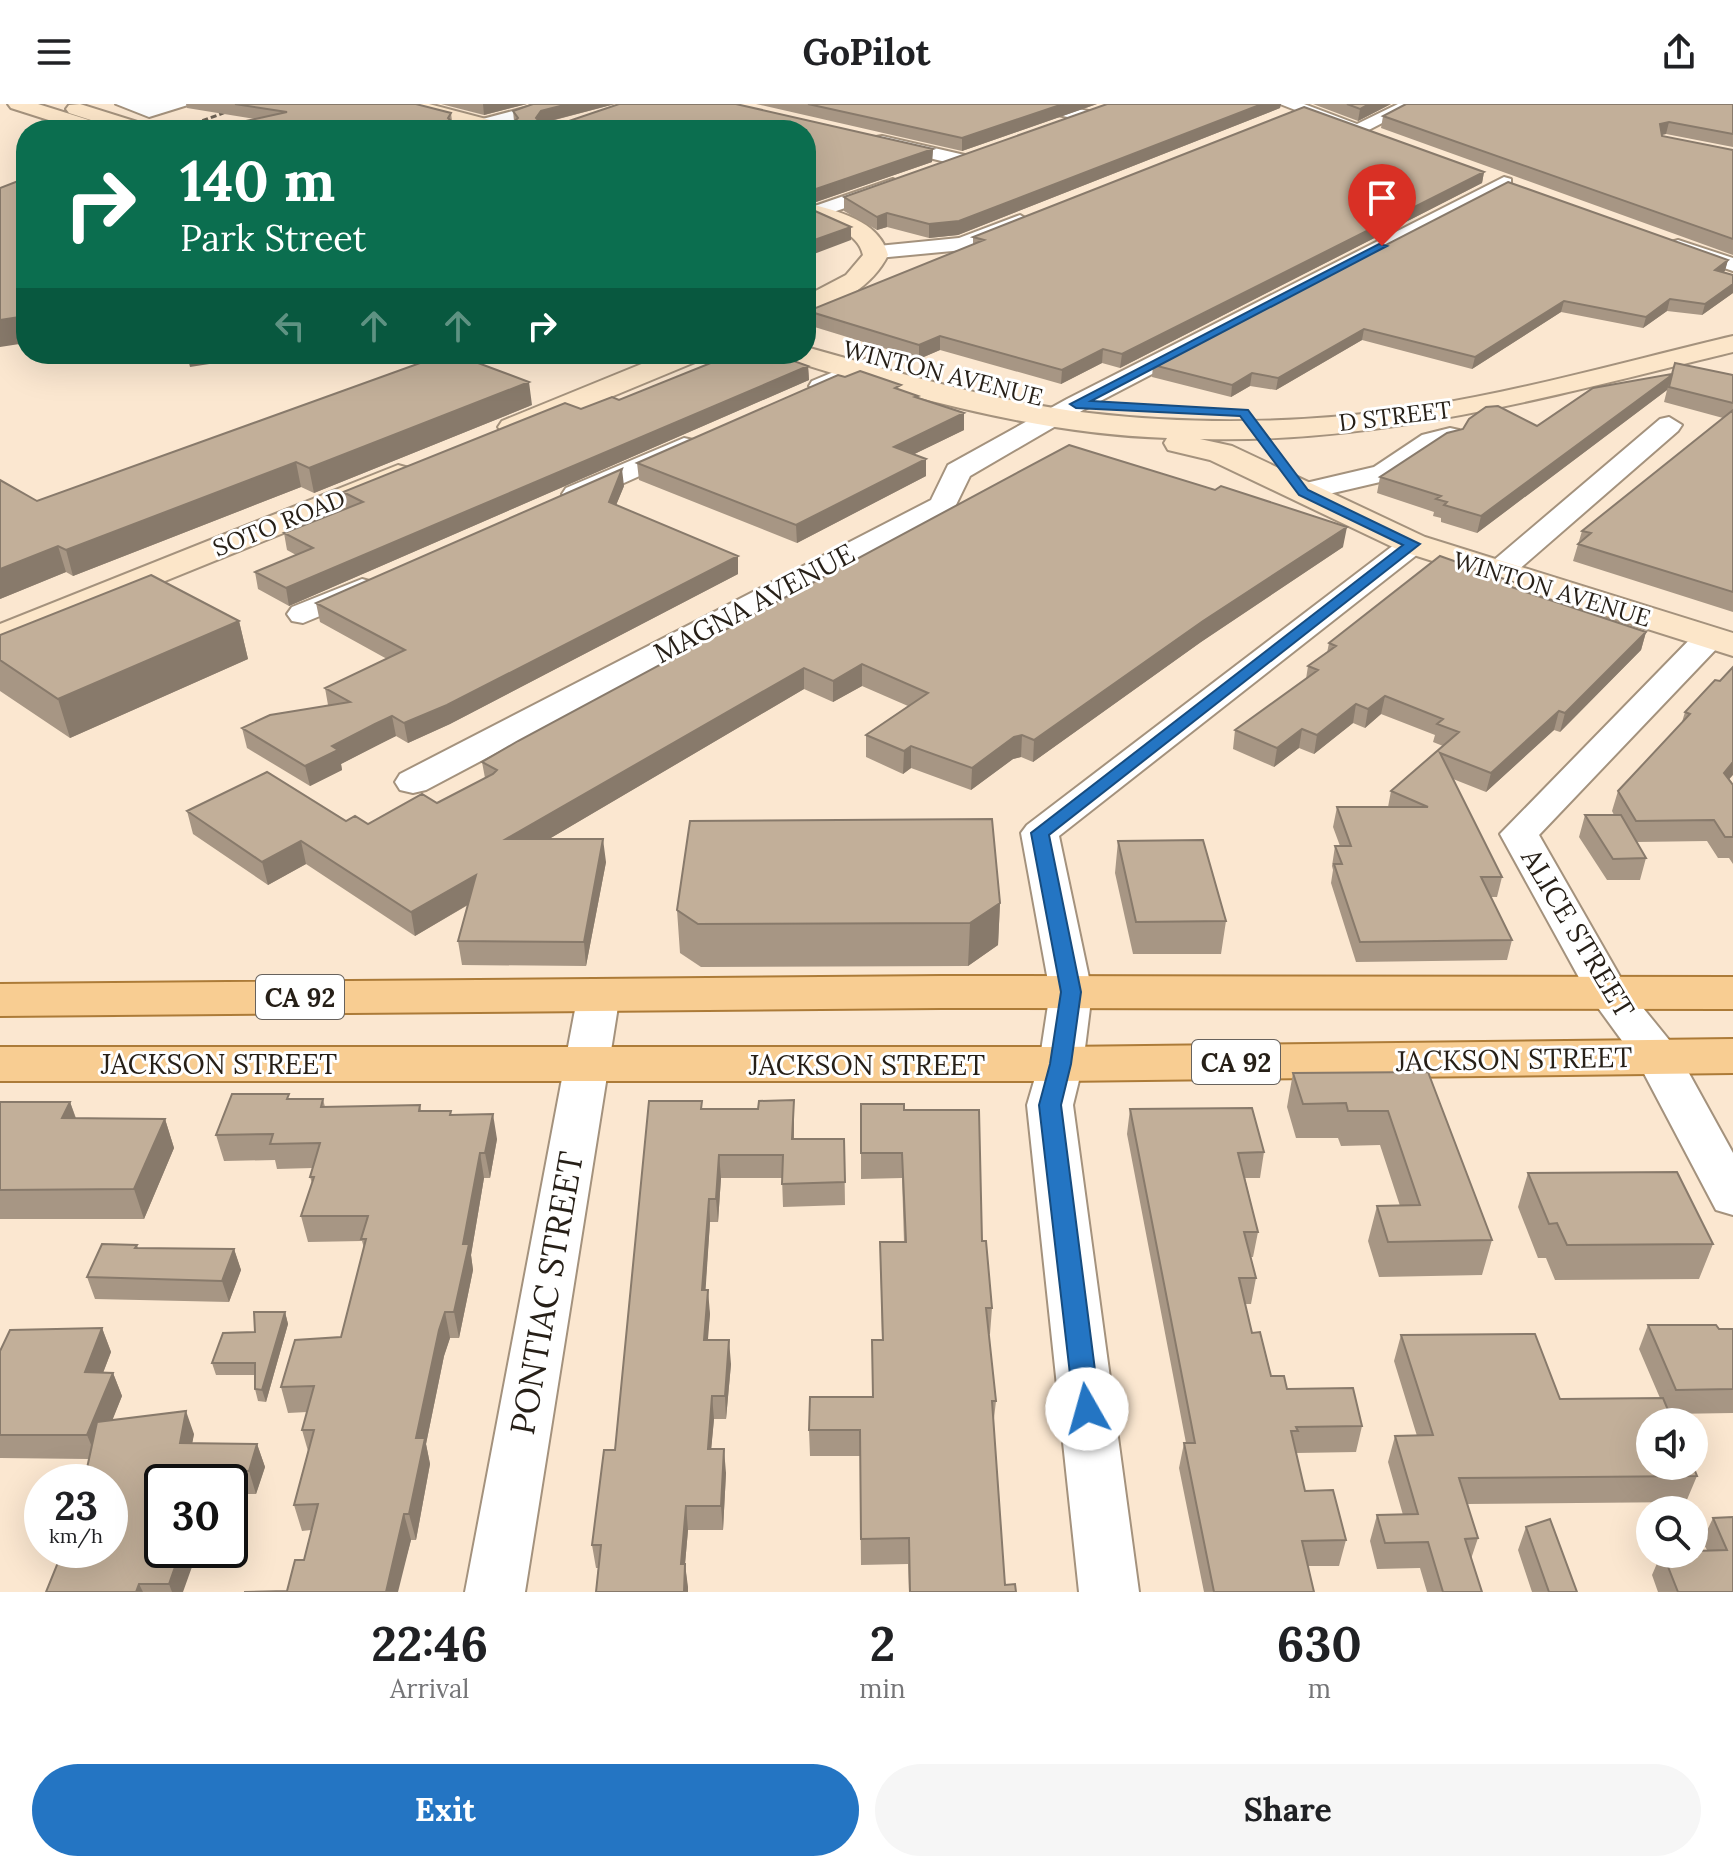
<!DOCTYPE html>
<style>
body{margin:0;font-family:Lora,serif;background:#f6f6f6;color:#202124;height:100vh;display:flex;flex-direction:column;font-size:30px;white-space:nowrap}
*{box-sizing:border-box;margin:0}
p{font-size:26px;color:#757577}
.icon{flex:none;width:44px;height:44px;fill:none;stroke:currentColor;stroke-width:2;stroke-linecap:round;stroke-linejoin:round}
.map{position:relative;height:1488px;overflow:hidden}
.details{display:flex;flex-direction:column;background:#fff;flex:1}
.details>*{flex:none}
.hud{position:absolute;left:16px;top:16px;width:800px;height:244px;border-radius:32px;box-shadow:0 8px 32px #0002;background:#0b6e4f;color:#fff;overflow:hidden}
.buttons{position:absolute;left:1636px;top:1304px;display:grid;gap:16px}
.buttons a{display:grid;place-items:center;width:72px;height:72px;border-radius:50%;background:#fff;box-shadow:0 8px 32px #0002;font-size:40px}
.speed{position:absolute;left:24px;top:1360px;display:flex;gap:16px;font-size:40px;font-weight:700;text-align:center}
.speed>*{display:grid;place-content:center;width:104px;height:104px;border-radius:50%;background:#fff;box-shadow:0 8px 32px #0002;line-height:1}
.speed small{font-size:20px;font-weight:400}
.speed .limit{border:4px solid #111;border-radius:12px;background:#fff;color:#111}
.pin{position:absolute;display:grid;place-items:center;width:68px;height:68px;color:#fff;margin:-82px -34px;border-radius:50% 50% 50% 0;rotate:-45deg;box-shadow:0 0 8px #0007}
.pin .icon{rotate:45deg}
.me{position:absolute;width:88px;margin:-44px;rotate:353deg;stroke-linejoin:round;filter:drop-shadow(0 0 6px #0008)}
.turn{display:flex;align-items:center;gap:28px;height:168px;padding:0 32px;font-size:36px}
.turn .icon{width:104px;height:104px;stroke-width:2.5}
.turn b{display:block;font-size:56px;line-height:68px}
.lanes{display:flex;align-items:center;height:76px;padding:0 32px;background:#0003;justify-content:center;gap:40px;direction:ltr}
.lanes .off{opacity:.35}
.eta{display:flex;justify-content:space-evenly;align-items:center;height:136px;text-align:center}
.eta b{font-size:48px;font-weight:700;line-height:56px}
.cta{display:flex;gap:16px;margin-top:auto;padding:16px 32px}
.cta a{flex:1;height:92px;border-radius:48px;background:#2475c3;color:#fff;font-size:32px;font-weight:700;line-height:92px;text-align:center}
.cta a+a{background:#f6f6f6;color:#202124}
header{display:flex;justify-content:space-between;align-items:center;height:104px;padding:0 32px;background:#fff;font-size:36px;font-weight:700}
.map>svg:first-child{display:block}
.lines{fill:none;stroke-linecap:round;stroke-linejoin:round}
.street-casing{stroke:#a4927d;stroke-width:4}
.secondary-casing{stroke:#a4927d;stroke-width:4}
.primary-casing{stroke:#ac7b38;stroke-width:4}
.street{fill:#fff;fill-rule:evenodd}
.secondary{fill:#fce6c9;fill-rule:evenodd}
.primary{fill:#f8cd92;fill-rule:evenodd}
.rail{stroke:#6d6255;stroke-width:3;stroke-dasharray:6 3;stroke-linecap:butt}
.wall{fill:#a79684}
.shaded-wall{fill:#887a6b}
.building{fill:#c2af99;stroke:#887a6b;stroke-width:2}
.route{fill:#2475c3;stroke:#174c7f;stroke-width:2}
.labels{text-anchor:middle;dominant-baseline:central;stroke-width:6;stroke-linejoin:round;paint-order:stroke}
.far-street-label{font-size:24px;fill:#261f17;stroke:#fff}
.shield{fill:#fff;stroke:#67625d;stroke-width:2}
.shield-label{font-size:26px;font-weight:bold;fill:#261f17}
.street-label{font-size:28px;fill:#261f17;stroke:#fff}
.near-street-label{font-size:34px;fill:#261f17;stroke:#fff}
</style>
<header><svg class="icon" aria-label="menu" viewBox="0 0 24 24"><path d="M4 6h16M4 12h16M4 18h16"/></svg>GoPilot<svg class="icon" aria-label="share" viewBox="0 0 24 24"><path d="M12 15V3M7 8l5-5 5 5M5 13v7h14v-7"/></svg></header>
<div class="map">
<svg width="1733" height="1488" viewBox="0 0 1733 1488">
<rect width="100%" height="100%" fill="#fbe7d0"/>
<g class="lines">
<defs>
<path id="street" d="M116,0H191L149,13Z
M539,0H566L482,26H453L456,22Z
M1022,0H1054L1093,8L1096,12L1087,17L1024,4Z
M1280,0H1304L1357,20L1398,0H1419L1359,31Z
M882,32L969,52L971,56L962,62L876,41V33Z
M1504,73L1511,75V83L1085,305L970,372L953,407L426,686L413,689L400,686L395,678L400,670L931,396L948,361L1067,295Z
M893,75L903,81L900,85L816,114L806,108L809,104Z
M1020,111L1030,117L1027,121L963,146L878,154L867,148L878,142L959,134Z
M1678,136L1733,154V167L1671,146L1668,142L1671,138Z
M877,250L889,257L886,262L830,287L821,289L809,282L812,277Z
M1669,313L1682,321L1678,327L1509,474H1487L1483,468L1487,462L1660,315Z
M1450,324L1459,326L1463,332L1459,338L1440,343L1393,375L1303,396L1293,394L1289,388L1293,382L1374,363L1422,331Z
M684,334L693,336L697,342L693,348L586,396H566L562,390L566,384Z
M1413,431L1423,434L1428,440L1423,446L1059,732L1092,888L1083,960L1073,1001L1139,1488H1079L1027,1001L1039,960L1050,888L1021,729L1027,721L1403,434Z
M362,475L373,478L377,484L373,490L303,519L292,517L287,510L292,503Z
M1709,524L1720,527L1725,534L1720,541L1539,731L1626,883L1674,942L1733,1049V1111L1716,1106L1639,960L1588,890L1500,730L1698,527Z
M599,876L614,880L620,890L525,1488H465L578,890L584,880Z"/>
<path id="secondary" d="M8,0H38L108,22L111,26H80L11,4Z
M80,0L150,22L153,26H122L69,9L66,5L69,1Z
M396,0H429L513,22L516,26H482L399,4Z
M806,99C837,107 879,116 888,151C873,182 838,202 806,210V192L846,171L863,151C858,127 827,120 806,114Z
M1733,232V248C1556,291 1383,340 1200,335L1232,342L1425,433L1733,529V552L1401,447L1210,356L1168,346L1164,339L1167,334C1039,330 912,294 790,256L786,250H806V243C900,269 991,297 1089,309C1201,322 1315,319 1426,302C1530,285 1631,256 1733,232Z
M666,250H704L700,256L524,329H502L498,323L502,317Z
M398,361L409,364L414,371L409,378L0,544V520Z"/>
<path id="primary" d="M941,872L1733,873V905L941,904L0,912V880Z
M1733,935V969L1061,977H0V943H1061Z"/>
</defs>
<use href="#street" class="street-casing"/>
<use href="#secondary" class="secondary-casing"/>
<use href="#primary" class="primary-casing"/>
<use href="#street" class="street"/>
<use href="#secondary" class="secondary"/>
<use href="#primary" class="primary"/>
<path class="rail" d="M177,26L248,0"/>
</g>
<path class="wall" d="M186,0H416L451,9L452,17H514L513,7L533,0H615L551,17H569L619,0H736L933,45L932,58L816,98L806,97V26H229L228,21L255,15L187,4Z
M441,0H527L484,11Z
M756,0H1097L962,47Z
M1107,0H1281L1280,4L958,131L929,134L887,123L877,126L844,107V93Z
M1313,0H1391L1358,17Z
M1733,0V43L1666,30L1661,31L1662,32L1733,46V151L1381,24L1383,12Z
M1484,68L1482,79L1120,264L1102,259L1061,280L940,246L919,255L808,221V207L973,141V133Z
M1728,156L1724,168L1733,171V189L1702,211L1667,207L1643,224L1561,208L1472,265L1362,236L1276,286L1250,282L1231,293L1152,273L1153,261Z
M808,262L809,276L289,502L258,485L255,468L296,451L287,446L284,429L346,404L343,388L581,305L619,296Z
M1733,271V508L1573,457L1582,427L1723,314L1664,298L1667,286L1477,429L1441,418V414L1433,412L1434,408L1377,389L1380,373L1537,322L1593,284Z
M845,273L901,286L918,292V294L964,326L914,350L926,372L797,439L639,376L637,359Z
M532,301L314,389L301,383L73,472L66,468L0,495V376L37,397Z
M1069,341L1343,443L1201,538L1033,658L1021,653L1013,655L971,686L911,664L903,670L866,653V631L908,602L862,582L833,598L804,585L549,735L606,758L586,862L462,861L458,837L468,801L415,832L306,760L268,781L193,730L187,707L346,717L368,720L437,699L485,674L482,658Z
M624,382L616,401L738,470L450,620L408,639L396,632L379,640L341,660L342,666L310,682L247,644L242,624L328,601L325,584L387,555L320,518L316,499Z
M1512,484L1646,528L1641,546L1560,628L1554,626L1486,688L1453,675L1502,773L1497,793H1491L1512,836L1507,856L1356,858L1331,779L1333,766L1332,762L1335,742H1340L1333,723L1337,703H1388L1391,687L1443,642L1433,638L1435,631L1381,610L1365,624L1353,619L1314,650L1299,644L1274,663L1233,645L1235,626L1306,575L1308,562L1327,549L1329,539Z
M239,517L248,555L70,634L0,587V531Z
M1715,576L1729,675L1733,681V760L1729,754H1718L1707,737L1636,738L1646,754L1640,776H1607L1579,733L1585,711H1614L1612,707L1618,687L1682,618L1685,608Z
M1118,737L1226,817L1221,850H1133L1115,769Z
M1000,799L998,841L968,862L701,863L680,849L677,806Z
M1428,968L1492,1136L1482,1171L1379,1173L1368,1137L1377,1102H1400L1380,1041L1341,1042L1338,1034H1296L1287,1003L1293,969Z
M290,995H323L325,1003L420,1001L421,1007L451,1011L497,1035L490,1074H484L471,1151L473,1166L459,1234H450L444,1252L426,1340L430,1360L416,1436H411L404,1461L287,1487L304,1456L311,1426L302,1427L294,1401L308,1347L302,1326L307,1308L288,1309L281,1283L341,1233L364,1144L362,1137L308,1138L301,1112L312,1079L310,1073L313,1064L277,1065L275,1056L224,1057L216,1031Z
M0,998H70L76,1014L165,1015L174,1044L144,1115H0Z
M861,1000L904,1006L982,1137L992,1204L990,1230H988L996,1297L993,1323L1005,1481L1016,1488H909L908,1460L861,1461L860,1352H810L809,1326L872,1293L882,1236L880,1138H904L902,1074L861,1075Z
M703,1005L794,1019V1035H844L845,1101L783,1103L782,1074H721L718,1118H710L705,1186L710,1210L707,1236L731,1260L726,1315H714L711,1345L726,1369L723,1426H688L685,1460L688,1488H596L598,1464H596L592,1441Z
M1130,1005L1264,1048L1260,1074H1245L1258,1128L1253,1153H1251L1256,1174L1251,1200H1245L1252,1229L1271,1272L1287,1285L1362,1322L1356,1348L1296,1349L1305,1387L1346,1436L1339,1462H1308L1314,1488H1204L1179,1364L1184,1339H1186L1127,1030Z
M1528,1069L1713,1140L1699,1175L1555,1176L1546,1154H1538L1518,1103Z
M137,1141L138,1144L234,1145L241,1166L229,1198L95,1195L87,1173Z
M285,1208L288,1220L266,1298L258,1297L255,1285V1271H216L212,1259Z
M1648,1221L1733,1225V1309L1670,1310L1697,1372L1686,1398L1467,1400L1478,1434L1471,1455L1482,1488H1427L1420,1464L1377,1465L1370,1437L1377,1411H1403L1388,1358L1395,1332H1417L1394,1257L1401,1231L1560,1295L1660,1294L1639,1245Z
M102,1224L111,1248L103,1269H113L122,1292L112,1316L194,1330L192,1339L257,1340L265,1363L256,1390H230V1378H162L183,1488H46L59,1457L55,1446H110L89,1355L0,1354V1247Z
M1733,1413V1488H1658L1652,1471L1661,1450H1694L1707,1446L1702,1437L1713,1414Z
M1526,1423L1577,1488H1532L1518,1446Z"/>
<path class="shaded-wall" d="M483,0H527L484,11Z
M568,0H615L542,19L536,14L541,7Z
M1063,0H1097L962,47V34Z
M1262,0H1281L1280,4L958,131L929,134V120Z
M1369,0H1391L1358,17L1360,5Z
M1669,18L1666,30L1657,32L1660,20Z
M933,45L932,58L816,98V85Z
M1484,68L1482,79L1120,264L1122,250Z
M887,109V123L877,126V113Z
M851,123V136L806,153V139Z
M1728,156L1725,167L1712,177L1715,166Z
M1733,180V189L1702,211L1705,200Z
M1670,195L1667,207L1643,224L1646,213Z
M1564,197L1561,208L1472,265L1475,253Z
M26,212V239L0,243V216Z
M1364,225L1362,236L1276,286L1278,274Z
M940,232V246L919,255V241Z
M1103,245L1102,259L1061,280L1062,266Z
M187,250H274L190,263Z
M808,262L809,276L289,502L286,484Z
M1252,269L1250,282L1231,293L1232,281Z
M1672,271L1667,286L1477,429L1481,412Z
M529,278L532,301L314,389L309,364Z
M964,309V326L894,360V343Z
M926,355V372L797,439L796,421Z
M296,358L301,383L73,472L66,446Z
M622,365L624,382L610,416L609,398Z
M1347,423L1343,443L1201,538L1033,658L1034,636L1203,517Z
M58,442L66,468L0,495V465Z
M738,452V470L450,620L408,639L404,619Z
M239,517L248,555L70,634L58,595Z
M1646,528L1641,546L1560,628L1565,609Z
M862,560V582L833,598V577Z
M804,564V585L510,758L506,735Z
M1385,592L1381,610L1365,624L1368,605Z
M1356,600L1353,619L1314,650L1317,631Z
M1559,607L1554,626L1486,688L1491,669Z
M392,612L396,632L341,660L342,666L310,682L305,662L332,642Z
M1302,625L1299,644L1274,663L1277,644Z
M1022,631L1021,653L1013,655L971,686L972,664L1014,633Z
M911,642V664L903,670L904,647Z
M1733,658V671L1717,689L1724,669Z
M603,735L606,758L586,862L584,838Z
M301,737L306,760L268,781L262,758Z
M476,771L479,794L415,832L411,808Z
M1000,799L998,841L968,862L970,819Z
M794,996V1019L793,1058L792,1035Z
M70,998L80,1027L62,1014Z
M493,1010L497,1035L490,1074L485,1049Z
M165,1015L174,1044L144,1115L134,1085Z
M480,1049L484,1074L471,1151L473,1166L459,1234L454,1208L463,1140Z
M719,1051L721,1074L718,1118L716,1095Z
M709,1095L710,1118L704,1210L702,1186Z
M234,1145L241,1166L229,1198L222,1177Z
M708,1186L710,1210L706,1260L704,1236Z
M285,1208L288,1220L266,1298L262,1286Z
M445,1208L450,1234L444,1252L426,1340L430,1360L416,1436L409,1410L416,1334L439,1226Z
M102,1224L111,1248L94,1292L85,1268Z
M729,1236L731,1260L726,1315L725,1292Z
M113,1269L122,1292L97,1355L87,1331Z
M712,1292L714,1315L709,1369L708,1345Z
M186,1307L194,1330L188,1362L180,1339Z
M257,1340L265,1363L256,1390L249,1367Z
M724,1345L726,1369L723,1426L721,1402Z
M175,1366L179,1378H173Z
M686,1402L688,1426L683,1483L681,1460Z
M404,1410L411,1436L398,1488H386Z
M181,1446H198L183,1488H172L169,1480Z
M685,1460L688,1483V1488H684Z
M139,1480L143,1488H136Z"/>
<path class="building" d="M235,0H416L451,9L448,14L451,17H515L518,14L513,7L533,0H568L541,7L536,14L539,17H569L619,0H736L933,45L816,85L806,84V26H246L228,21L287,8Z
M808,0H1063L962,34Z
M1107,0H1262L959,117L929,120L887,109L877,113L844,93Z
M1347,0H1369L1360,5Z
M1406,0H1733V30L1669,18L1660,20L1662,32L1733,46V135L1383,12Z
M1304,3L1484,68L1122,250L1103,245L1062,266L940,232L919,241L808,207L984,136L973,133Z
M26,74V212L0,216V84Z
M1508,78L1728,156L1715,166L1733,171V180L1705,200L1670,195L1646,213L1564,197L1475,253L1364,225L1278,274L1252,269L1232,281L1153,261Z
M806,103L851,123L806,139Z
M445,250H454L529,278L309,364L296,358L66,446L58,442L0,465V376L37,397Z
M733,250H774L808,262L286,484L255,468L313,444L284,429L363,398L343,388L565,299L581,305L612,293L619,296Z
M1675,259L1733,271V299L1669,283L1672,271L1481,412L1444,401L1447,398L1436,395L1441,392L1380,373L1447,329L1463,325L1469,315L1486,303L1498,302L1537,322L1593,284L1672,270Z
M860,267L901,281L895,284L918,292L915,293L964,309L894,343L926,355L796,421L637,359L838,271L845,273Z
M1733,306V488L1578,440L1591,429L1582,427Z
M1069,341L1215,386L1221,382L1347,423L1203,517L1034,636L1022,631L1014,633L972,664L911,642L904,647L866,631L928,589L862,560L833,577L804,564L506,735H603L584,838L458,837L476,771L411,808L301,737L262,758L187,707L267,668L346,717L355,712L368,720L422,690L437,699L493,670L497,666L482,658L518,637Z
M622,365L609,398L738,452L447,601L404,619L392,612L375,620L332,642L338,646L305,662L242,624L270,611L350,598L325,584L405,546L316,499Z
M1440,452L1513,478L1508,482L1646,528L1565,609L1559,607L1491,669L1440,649L1502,773H1481L1512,836L1360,838L1334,760H1342L1335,742H1351L1337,703H1428L1391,687L1459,628L1437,620L1443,615L1385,592L1368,605L1356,600L1317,631L1302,625L1277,644L1235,626L1318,566L1308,562L1336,542L1329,539Z
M151,471L239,517L58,595L0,556V531Z
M1733,563V658L1724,669L1733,681V733H1725L1714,716L1636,717L1618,687L1690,610L1685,608L1715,576L1720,577Z
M1585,711H1621L1646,754L1613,755Z
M992,715L1000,799L970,819L698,820L677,806L690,717Z
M1203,736L1226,817L1136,818L1118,737Z
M1428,968L1492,1136L1388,1138L1377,1102L1420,1101L1388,1007H1348L1346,999L1303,1000L1293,969Z
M232,990H289L287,995H323L321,1003L420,1001L419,1007H451L450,1011L493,1010L485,1049H480L463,1140H469L454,1208H445L439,1226L416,1334H425L409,1410H404L386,1488H244L287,1487L295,1456H304L318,1400L294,1401L314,1326H302L314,1282L281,1283L295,1236L341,1233L366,1135H361L368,1112H301L314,1073H310L320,1039L270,1040L273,1030L216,1031Z
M794,996L792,1035H844L845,1078L782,1080L783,1051H719L716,1095H709L702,1186H708L704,1236H729L725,1292H712L708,1345H724L721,1402H686L681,1460H685L684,1488H596L601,1441H592L604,1346H615L649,997H702L701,1005H758L759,997Z
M0,998H70L62,1014L165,1015L134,1085L0,1086Z
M861,1000H904V1006H979L982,1137H986L992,1204H986L996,1297H992L1005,1481L1015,1480L1016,1488H910L909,1434L861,1435L860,1326H809L810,1293H873L872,1236H883L880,1138H906L902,1049H861Z
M1252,1004L1264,1048L1238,1049L1258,1128H1244L1256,1174H1239L1252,1229L1260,1228L1271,1272H1284L1287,1285L1353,1284L1362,1322L1296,1323L1298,1327H1291L1305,1387L1333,1386L1346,1436L1302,1437L1314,1488H1214L1184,1339H1195L1130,1005Z
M1677,1068L1713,1140L1567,1141L1557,1119L1549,1120L1528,1069Z
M102,1140L137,1141L135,1144L234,1145L222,1177L87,1173Z
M254,1208H285L262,1286L255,1285V1259H212L223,1229L255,1228Z
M1648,1221H1716L1719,1225H1733V1285L1676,1286Z
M102,1224L85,1268L113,1269L87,1331H0V1247L10,1226Z
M1535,1230L1560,1295L1663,1294L1673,1318H1650V1362H1693L1697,1372L1459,1374L1478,1434L1465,1435L1482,1488H1443L1428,1438L1385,1439L1377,1411L1418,1410L1395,1332L1433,1331L1401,1231Z
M186,1307L180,1339L257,1340L249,1367L175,1366L173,1378H162V1446H181L169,1480H139L136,1488H46L63,1446H110V1378H84L97,1318Z
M1733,1413V1488H1678L1663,1450H1694V1447L1727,1446L1713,1414Z
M1550,1415L1577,1488H1549L1526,1423Z"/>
<path class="route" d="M1379,140L1387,142L1091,297L1248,306L1308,386L1420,440L1049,731L1081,888L1071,960L1061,1001L1100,1305L1096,1313L1087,1316L1078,1313L1074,1305L1039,1001L1050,960L1061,888L1031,729L1403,441L1299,391L1240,312L1076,304L1070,300Z"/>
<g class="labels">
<g class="far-street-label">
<text transform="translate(943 269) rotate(14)">WINTON AVENUE</text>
<text transform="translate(1395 312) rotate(-7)">D STREET</text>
<text transform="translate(279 419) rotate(-22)">SOTO ROAD</text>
<text transform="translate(1552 485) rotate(17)">WINTON AVENUE</text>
</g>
<g class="shield">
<rect x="256" y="871" width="88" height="44" rx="6"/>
<rect x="1192" y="936" width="88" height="44" rx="6"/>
</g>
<g class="shield-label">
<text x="300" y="893">CA 92</text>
<text x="1236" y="958">CA 92</text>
</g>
<g class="street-label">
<text transform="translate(754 499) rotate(-28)">MAGNA AVENUE</text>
<text transform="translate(1578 829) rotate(59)">ALICE STREET</text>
<text transform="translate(1514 955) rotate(-1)">JACKSON STREET</text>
<text x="219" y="960">JACKSON STREET</text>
<text x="867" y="961">JACKSON STREET</text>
</g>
<g class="near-street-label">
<text transform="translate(546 1189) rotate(-80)">PONTIAC STREET</text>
</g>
</g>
</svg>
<div class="buttons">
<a><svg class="icon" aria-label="sound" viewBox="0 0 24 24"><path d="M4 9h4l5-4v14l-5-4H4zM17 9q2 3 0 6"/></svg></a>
<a><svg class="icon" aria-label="search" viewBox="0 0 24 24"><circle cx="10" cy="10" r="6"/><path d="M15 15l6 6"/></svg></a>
</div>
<div class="speed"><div>23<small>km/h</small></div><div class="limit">30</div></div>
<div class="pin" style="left:1382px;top:142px;background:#d93025"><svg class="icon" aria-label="arrive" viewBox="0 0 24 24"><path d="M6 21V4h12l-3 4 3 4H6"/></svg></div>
<svg class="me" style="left:1087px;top:1305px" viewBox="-20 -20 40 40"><circle r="19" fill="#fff"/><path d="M0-13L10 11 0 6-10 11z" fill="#2475c3"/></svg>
<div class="hud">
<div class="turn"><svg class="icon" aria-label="right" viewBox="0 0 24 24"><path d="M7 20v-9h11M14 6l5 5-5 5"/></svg><div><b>140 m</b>Park Street</div></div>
<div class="lanes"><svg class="icon off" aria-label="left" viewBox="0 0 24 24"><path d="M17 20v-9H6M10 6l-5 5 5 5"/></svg><svg class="icon off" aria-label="ahead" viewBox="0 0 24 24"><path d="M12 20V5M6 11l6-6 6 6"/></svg><svg class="icon off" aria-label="ahead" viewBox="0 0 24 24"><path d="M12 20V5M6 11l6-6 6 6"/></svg><svg class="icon" aria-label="right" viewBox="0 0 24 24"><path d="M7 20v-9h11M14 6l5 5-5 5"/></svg></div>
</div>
</div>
<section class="details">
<div class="eta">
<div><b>22:46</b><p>Arrival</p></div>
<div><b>2</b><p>min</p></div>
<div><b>630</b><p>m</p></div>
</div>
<div class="cta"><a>Exit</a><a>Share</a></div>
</section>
